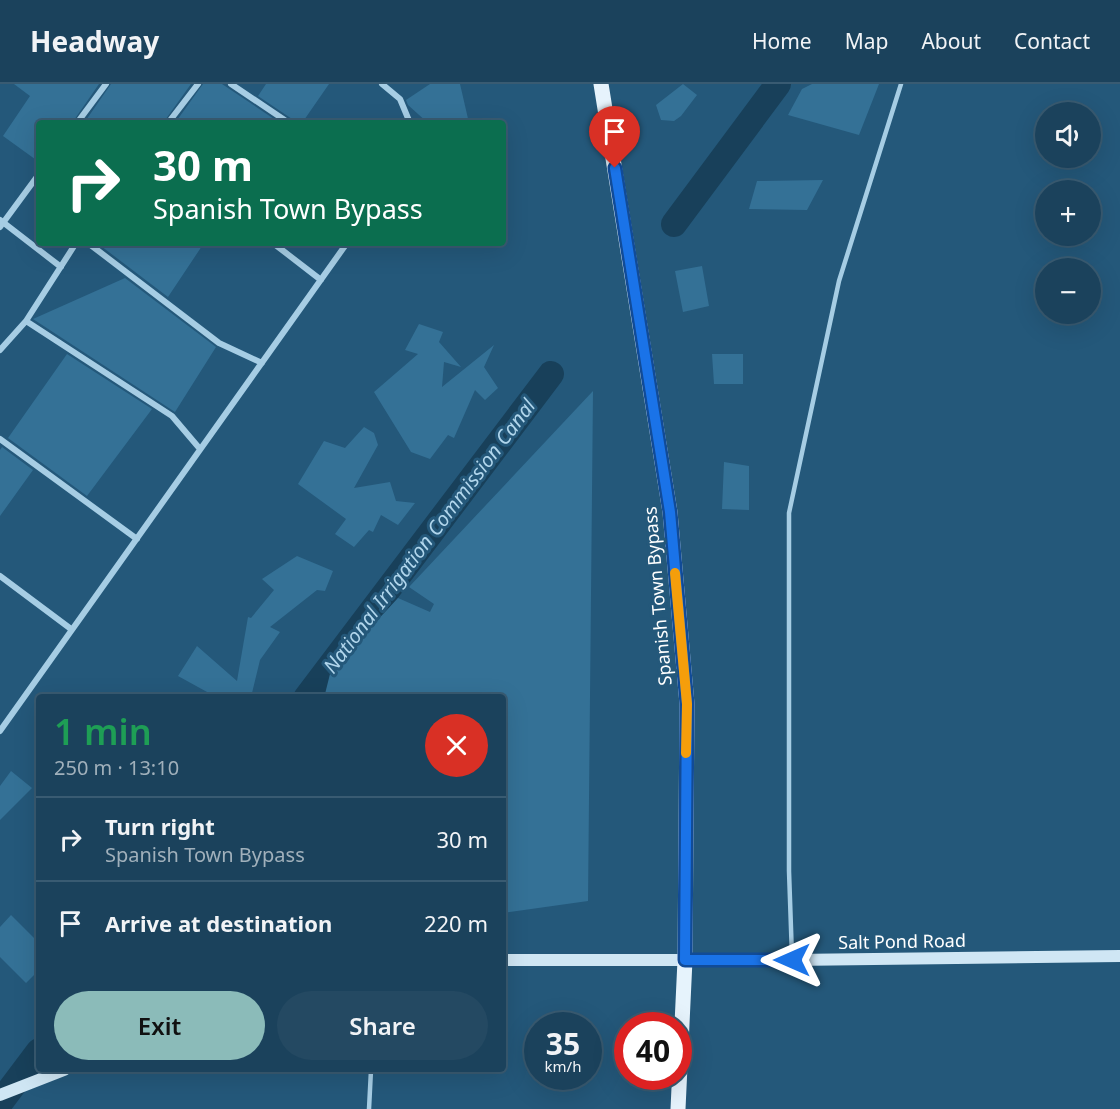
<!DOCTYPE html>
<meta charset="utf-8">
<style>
body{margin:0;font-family:"Noto Sans",sans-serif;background:#244962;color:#f1f3f6;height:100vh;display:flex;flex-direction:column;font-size:22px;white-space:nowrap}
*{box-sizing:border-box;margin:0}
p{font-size:20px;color:#a0b0bb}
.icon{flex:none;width:33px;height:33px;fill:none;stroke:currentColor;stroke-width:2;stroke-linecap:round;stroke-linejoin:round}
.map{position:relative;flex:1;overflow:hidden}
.details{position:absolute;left:36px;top:610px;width:470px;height:378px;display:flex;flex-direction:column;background:#1b425c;border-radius:6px;box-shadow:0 6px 24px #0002,0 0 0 2px #395b72}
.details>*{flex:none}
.guide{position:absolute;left:36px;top:36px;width:470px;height:126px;border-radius:6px;box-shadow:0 6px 24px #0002,0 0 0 2px #395b72;background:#0b6e4f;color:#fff;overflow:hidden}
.tools{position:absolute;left:1035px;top:18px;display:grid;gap:12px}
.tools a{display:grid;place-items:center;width:66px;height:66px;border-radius:50%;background:#1b425c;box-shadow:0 6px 24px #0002,0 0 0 2px #395b72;font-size:30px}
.speed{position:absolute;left:524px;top:928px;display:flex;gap:12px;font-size:30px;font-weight:700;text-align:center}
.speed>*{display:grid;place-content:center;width:78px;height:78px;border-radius:50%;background:#1b425c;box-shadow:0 6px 24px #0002,0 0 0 2px #395b72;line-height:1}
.speed small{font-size:15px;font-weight:400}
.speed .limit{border:9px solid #d22;background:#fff;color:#111}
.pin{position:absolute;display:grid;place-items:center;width:51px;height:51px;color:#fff;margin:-62px -26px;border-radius:50% 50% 50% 0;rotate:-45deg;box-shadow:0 0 6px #0007}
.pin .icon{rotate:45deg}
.me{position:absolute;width:66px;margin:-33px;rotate:270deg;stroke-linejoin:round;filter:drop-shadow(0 0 4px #0008)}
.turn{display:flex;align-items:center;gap:21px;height:126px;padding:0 18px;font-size:27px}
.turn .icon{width:78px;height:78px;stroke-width:2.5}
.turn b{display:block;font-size:42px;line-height:51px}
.round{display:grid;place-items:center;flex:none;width:63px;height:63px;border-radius:32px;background:#244962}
.summary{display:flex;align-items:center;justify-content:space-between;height:102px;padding:0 18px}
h1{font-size:36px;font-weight:600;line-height:45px;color:#1e9e55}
.cta{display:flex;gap:12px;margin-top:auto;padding:12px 18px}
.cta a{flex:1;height:69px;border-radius:36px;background:#8bbbb9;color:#111;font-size:24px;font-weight:600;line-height:69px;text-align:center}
.cta a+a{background:#244962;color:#f1f3f6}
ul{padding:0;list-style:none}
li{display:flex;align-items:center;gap:18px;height:84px;padding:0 18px;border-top:2px solid #395b72}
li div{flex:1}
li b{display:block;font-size:22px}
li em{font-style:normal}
header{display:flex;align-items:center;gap:36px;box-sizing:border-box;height:84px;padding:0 30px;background:#1b425c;border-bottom:2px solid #395b72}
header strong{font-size:28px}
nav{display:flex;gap:33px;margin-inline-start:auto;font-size:21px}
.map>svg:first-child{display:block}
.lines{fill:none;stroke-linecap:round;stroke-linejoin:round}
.canal{stroke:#18405a;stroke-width:26}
.building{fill:#347196}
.lane{stroke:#a6cde4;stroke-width:4.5}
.street{stroke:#a6cde4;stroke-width:6}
.secondary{stroke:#cfe6f4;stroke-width:12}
.primary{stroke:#e6f3fc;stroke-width:15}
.route-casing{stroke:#114b97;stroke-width:15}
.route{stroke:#1a73e8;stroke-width:10}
.slow{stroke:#f59e0b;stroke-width:10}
.labels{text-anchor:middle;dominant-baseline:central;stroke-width:6;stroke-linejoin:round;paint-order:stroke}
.street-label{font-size:18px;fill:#fff;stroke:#24587a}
.water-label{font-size:20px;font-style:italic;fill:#b1d6ec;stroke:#24587a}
</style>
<header>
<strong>Headway</strong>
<nav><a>Home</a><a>Map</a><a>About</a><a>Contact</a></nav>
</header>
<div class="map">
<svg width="1120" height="1025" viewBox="0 0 1120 1025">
<rect width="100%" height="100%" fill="#24587a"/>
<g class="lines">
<path class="canal" d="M674,140L778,0
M306,614L551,290
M0,1019L39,967"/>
</g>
<path class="building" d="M14,0H99L72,39H39V78L3,52L30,12Z
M111,0H191L163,39H84Z
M203,0H222L280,39H175Z
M266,0H329L302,39H294L292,35L258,12Z
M430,0H460L469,39H428L408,21L406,16Z
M683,0L697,11L681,32L674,37L661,36L656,21Z
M812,0H879L859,51L788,31L802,5Z
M823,96L807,126L749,125L757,97Z
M97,159H204L168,213Z
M702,182L709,222L683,228L675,187Z
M125,194L216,263L175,328L33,235Z
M419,240L443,248L439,258L461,283L444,278L442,303L494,261L484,283L498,304L485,316L475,306L454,354L448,351L430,375L411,368L374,308L418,270L405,266Z
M67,270L152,325L87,412L8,354Z
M712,270H743V300H714Z
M593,307L588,817L502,829V614H324L331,586L398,514L430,528L434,520L409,503Z
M364,343L374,349L378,361L354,404L390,398L396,417L415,419L398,441L381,431L373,448L369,446L354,463L335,450L346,435L298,400L324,357L345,364Z
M2,363L33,386L0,432V366Z
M724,378L749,382V426L722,425Z
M297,472L333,487L325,507L317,506L270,543L280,548L260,576L252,609L257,614H218L178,592L197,562L237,597L248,533L251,534L274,506L262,495Z
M11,687L32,704L0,736V702Z
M11,831L39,859V886L26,899L0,873V843Z"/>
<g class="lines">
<path class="lane" d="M792,873L789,787V429L839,197L901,0
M369,1025L371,986"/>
<path class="street" d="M231,0L289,39
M382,0L400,15L410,39
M77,39L106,0
M168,39L198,0
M0,136L61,183
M0,143L39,90
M88,159L219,259L262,279
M273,159L321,196
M26,237L172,332L200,365
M0,266L26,237L76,159
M0,355L137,455
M0,492L71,545
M0,647L347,159"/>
<path class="secondary" d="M502,876H792L1120,872
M0,1011L64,986"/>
<path class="primary" d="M601,0L670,428L687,620L685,876L678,1025"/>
</g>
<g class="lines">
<defs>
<path id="route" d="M615,84L670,428L687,620L685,876H792"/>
</defs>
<use href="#route" class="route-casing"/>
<use href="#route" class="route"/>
<path class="slow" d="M675,489L687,620L686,669"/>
</g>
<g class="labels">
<g class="street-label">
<text transform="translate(657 512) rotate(-95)">Spanish Town Bypass</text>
<text transform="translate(902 857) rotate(-1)">Salt Pond Road</text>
</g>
<g class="water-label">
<text transform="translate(429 452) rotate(-53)">National Irrigation Commission Canal</text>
</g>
</g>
</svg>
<div class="tools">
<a><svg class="icon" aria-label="sound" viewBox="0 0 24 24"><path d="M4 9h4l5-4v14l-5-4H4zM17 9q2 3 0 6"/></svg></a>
<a>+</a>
<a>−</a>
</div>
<div class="speed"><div>35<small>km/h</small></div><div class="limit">40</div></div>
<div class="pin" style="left:615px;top:84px;background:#d93025"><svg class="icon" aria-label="arrive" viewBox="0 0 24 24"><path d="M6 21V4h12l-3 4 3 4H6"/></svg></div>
<svg class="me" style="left:792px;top:876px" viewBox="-20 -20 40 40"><path d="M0-17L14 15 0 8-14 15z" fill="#1a73e8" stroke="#fff" stroke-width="4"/></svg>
<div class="guide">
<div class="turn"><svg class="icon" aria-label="right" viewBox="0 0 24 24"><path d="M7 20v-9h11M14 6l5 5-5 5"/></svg><div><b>30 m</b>Spanish Town Bypass</div></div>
</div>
<section class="details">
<div class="summary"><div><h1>1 min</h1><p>250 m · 13:10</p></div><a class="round" style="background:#d93025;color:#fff"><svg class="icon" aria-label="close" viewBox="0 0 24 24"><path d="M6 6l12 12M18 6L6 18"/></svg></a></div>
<ul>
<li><svg class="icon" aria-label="right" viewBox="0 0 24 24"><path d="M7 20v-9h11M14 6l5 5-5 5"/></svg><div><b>Turn right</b><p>Spanish Town Bypass</p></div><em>30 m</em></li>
<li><svg class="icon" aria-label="arrive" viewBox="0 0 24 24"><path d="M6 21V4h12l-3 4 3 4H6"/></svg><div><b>Arrive at destination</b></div><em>220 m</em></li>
</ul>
<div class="cta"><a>Exit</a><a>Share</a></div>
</section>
</div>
